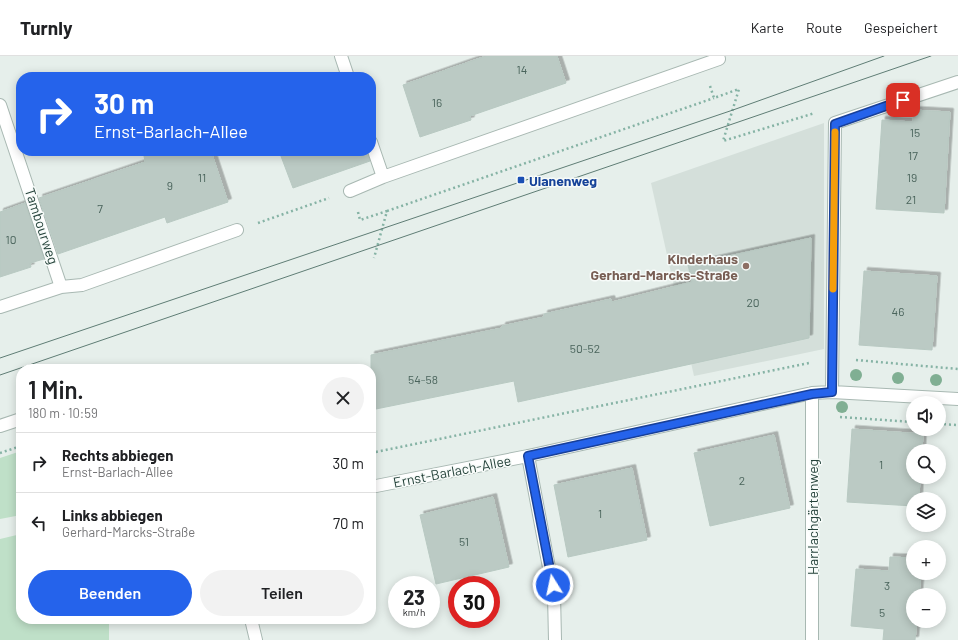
<!DOCTYPE html>
<html lang="de">
<meta charset="utf-8">
<style>
body{margin:0;font-family:Barlow,sans-serif;background:#f2f2f2;color:#202124;height:100vh;display:flex;flex-direction:column;font-size:15px;white-space:nowrap}
*{box-sizing:border-box;margin:0}
p{font-size:13px;color:#757577}
.icon{flex:none;width:22px;height:22px;fill:none;stroke:currentColor;stroke-width:2;stroke-linecap:round;stroke-linejoin:round}
.map{position:relative;flex:1;overflow:hidden}
.sheet{position:absolute;left:16px;top:308px;width:360px;height:260px;display:flex;flex-direction:column;background:#fff;border-radius:16px;box-shadow:0 2px 10px #0003}
.sheet>*{flex:none}
.banner{position:absolute;left:16px;top:16px;width:360px;height:84px;border-radius:16px;box-shadow:0 2px 10px #0003;background:#2563eb;color:#fff;overflow:hidden}
.controls{position:absolute;left:906px;top:340px;display:grid;gap:8px}
.controls a{display:grid;place-items:center;width:40px;height:40px;border-radius:50%;background:#fff;box-shadow:0 2px 10px #0003;font-size:20px}
.speed{position:absolute;left:388px;top:520px;display:flex;gap:8px;font-size:20px;font-weight:700;text-align:center}
.speed>*{display:grid;place-content:center;width:52px;height:52px;border-radius:50%;background:#fff;box-shadow:0 2px 10px #0003;line-height:1}
.speed small{font-size:10px;font-weight:400}
.speed .limit{border:6px solid #d22;background:#fff;color:#111}
.pin{position:absolute;display:grid;place-items:center;width:34px;height:34px;color:#fff;margin:-17px;border-radius:8px;box-shadow:0 2px 6px #0006}
.me{position:absolute;width:44px;margin:-22px;rotate:350deg;stroke-linejoin:round;filter:drop-shadow(0 0 3px #0008)}
.turn{display:flex;align-items:center;gap:14px;height:84px;padding:0 12px;font-size:18px}
.turn .icon{width:52px;height:52px;stroke-width:2.5}
.turn b{display:block;font-size:28px;line-height:34px}
.round{display:grid;place-items:center;flex:none;width:42px;height:42px;border-radius:21px;background:#f2f2f2}
.headline{display:flex;align-items:center;justify-content:space-between;height:68px;padding:0 12px}
h1{font-size:24px;font-weight:600;line-height:30px}
.cta{display:flex;gap:8px;margin-top:auto;padding:8px 12px}
.cta a{flex:1;height:46px;border-radius:24px;background:#2563eb;color:#fff;font-size:16px;font-weight:600;line-height:46px;text-align:center}
.cta a+a{background:#f2f2f2;color:#202124}
ul{padding:0;list-style:none}
li{display:flex;align-items:center;gap:12px;height:60px;padding:0 12px;border-top:1px solid #e0e0e0}
li div{flex:1}
li b{display:block;font-size:15px}
li em{font-style:normal}
header{display:flex;align-items:center;gap:24px;box-sizing:border-box;height:56px;padding:0 20px;background:#fff;border-bottom:1px solid #e0e0e0}
header strong{font-size:19px}
nav{display:flex;gap:22px;margin-inline-start:auto;font-size:14px}
.map>svg:first-child{display:block}
.built{fill:#d4dfda}
.green{fill:#bfe0c8}
.building{fill:#bbcac4;stroke:#b8c9c2;filter:url(#shadow)}
.lines{fill:none;stroke-linecap:round;stroke-linejoin:round}
.minor-casing{stroke:#a8b8b2;stroke-width:14}
.path{stroke:#86b3a5;stroke-width:2.5;stroke-dasharray:2 3;stroke-linecap:butt}
.minor{stroke:#fff;stroke-width:12}
.tram{stroke:#5f7d75;stroke-width:1}
.tree{fill:#80af93}
.route-casing{stroke:#184099;stroke-width:10}
.route{stroke:#2563eb;stroke-width:7}
.slow{stroke:#f59e0b;stroke-width:7}
.transit-dot{fill:#1a4fb4;stroke:#f7fbf9;stroke-width:1.5}
.education-dot{fill:#8d6e63;stroke:#f7fbf9;stroke-width:1.5}
.labels{text-anchor:middle;dominant-baseline:central;stroke-width:3;stroke-linejoin:round;paint-order:stroke}
.number-label{font-size:12px;fill:#4a645c}
.transit-label{font-size:14px;font-weight:bold;fill:#164399;stroke:#f7fbf9;text-anchor:start}
.street-label{font-size:14px;fill:#24423a;stroke:#f7fbf9}
.education-label{font-size:14px;font-weight:bold;fill:#785e54;stroke:#f7fbf9;text-anchor:end}
</style>
<header>
<strong>Turnly</strong>
<nav><a>Karte</a><a>Route</a><a>Gespeichert</a></nav>
</header>
<div class="map">
<svg width="958" height="584" viewBox="0 0 958 584">
<defs>
<filter id="shadow"><feDropShadow dx="3.5" dy="-3.5" stdDeviation="0" flood-color="#0004"/></filter>
</defs>
<rect width="100%" height="100%" fill="#e6efeb"/>
<path class="built" d="M824,67V293L694,320L651,127Z"/>
<path class="green" d="M21,395V459L0,463V402Z
M21,478V563H109V584H0V483Z"/>
<path class="building" d="M486,0H557L566,27L470,60L471,64L420,81L403,29Z
M913,54L950,56L944,157L876,153L882,64L913,66Z
M159,95H211L228,146L167,167L165,161L58,198L39,142L145,106L144,100Z
M279,95H366L370,105L293,132Z
M25,147L44,203L30,207L31,211L0,221V156Z
M811,182L809,282L518,346L514,325L371,354V299L502,272V270L544,261V258L611,243L612,246L692,226L688,209Z
M864,215L937,220L932,294L859,289Z
M852,373L923,378L922,395H913V421H920L919,443H913V450L847,446Z
M774,379L790,452L710,470L694,397Z
M632,412L647,484L568,501L554,429Z
M493,441L509,511L436,528L420,459Z
M890,501L913,502V517H921L919,539H913V565H917L915,584H883L884,573L851,570L856,513L889,515Z"/>
<g class="lines">
<defs>
<path id="minor" d="M341,0L348,21
M0,49L61,231
M371,86L383,121
M350,135L383,121L719,3L718,0
M0,251L61,231L82,229L237,174
M832,336L835,67L958,26
M812,337V584
M0,370L21,363
M528,400L554,538L555,584
M371,431L528,400L812,337L832,336L958,343
M251,563L256,584"/>
</defs>
<use href="#minor" class="minor-casing"/>
<path class="path" d="M710,30L714,42L739,33L723,85L815,57
M387,155L714,42
M358,156L360,164L387,155L374,202
M258,167L329,142
M856,304L958,313
M840,361L913,366
M939,368L958,369
M0,397L21,390
M371,397L809,307"/>
<use href="#minor" class="minor"/>
<path class="tram" d="M0,302L733,54L884,0
M0,319L931,0"/>
</g>
<g class="tree">
<circle cx="856" cy="319" r="6"/>
<circle cx="898" cy="322" r="6"/>
<circle cx="936" cy="324" r="6"/>
<circle cx="842" cy="351" r="6"/>
</g>
<g class="lines">
<defs>
<path id="route" d="M553,529L528,400L812,338L832,336L835,68L903,44"/>
</defs>
<use href="#route" class="route-casing"/>
<use href="#route" class="route"/>
<path class="slow" d="M833,233L835,76"/>
</g>
<rect class="transit-dot" x="517" y="120" width="8" height="8" rx="2"/>
<circle class="education-dot" cx="746" cy="210" r="4"/>
<g class="labels">
<g class="number-label">
<text x="522" y="13">14</text>
<text x="437" y="46">16</text>
<text x="915" y="76">15</text>
<text x="913" y="99">17</text>
<text x="202" y="121">11</text>
<text x="912" y="121">19</text>
<text x="170" y="129">9</text>
<text x="911" y="143">21</text>
<text x="100" y="152">7</text>
<text x="11" y="183">10</text>
<text x="753" y="246">20</text>
<text x="898" y="255">46</text>
<text x="585" y="292">50-52</text>
<text x="423" y="323">54-58</text>
<text x="881" y="408">1</text>
<text x="742" y="424">2</text>
<text x="600" y="457">1</text>
<text x="464" y="485">51</text>
<text x="887" y="529">3</text>
<text x="882" y="556">5</text>
</g>
<g class="transit-label">
<text x="529" y="124">Ulanenweg</text>
</g>
<g class="street-label">
<text transform="translate(42 170) rotate(72)">Tambourweg</text>
<text transform="translate(452 415) rotate(-11)">Ernst-Barlach-Allee</text>
<text transform="translate(812 461) rotate(-90)">Harrlachgärtenweg</text>
</g>
<g class="education-label">
<text x="738" y="202">Kinderhaus<tspan x="738" dy="16">Gerhard-Marcks-Straße</tspan></text>
</g>
</g>
</svg>
<div class="controls">
<a><svg class="icon" aria-label="sound" viewBox="0 0 24 24"><path d="M4 9h4l5-4v14l-5-4H4zM17 9q2 3 0 6"/></svg></a>
<a><svg class="icon" aria-label="search" viewBox="0 0 24 24"><circle cx="10" cy="10" r="6"/><path d="M15 15l6 6"/></svg></a>
<a><svg class="icon" aria-label="layers" viewBox="0 0 24 24"><path d="M12 4l9 5-9 5-9-5zM3 14l9 5 9-5"/></svg></a>
<a>+</a>
<a>−</a>
</div>
<div class="speed"><div>23<small>km/h</small></div><div class="limit">30</div></div>
<div class="pin" style="left:903px;top:44px;background:#d93025"><svg class="icon" aria-label="arrive" viewBox="0 0 24 24"><path d="M6 21V4h12l-3 4 3 4H6"/></svg></div>
<svg class="me" style="left:553px;top:529px" viewBox="-20 -20 40 40"><circle r="17" fill="#2563eb" stroke="#fff" stroke-width="3"/><path d="M0-11L8 9 0 5-8 9z" fill="#fff"/></svg>
<div class="banner">
<div class="turn"><svg class="icon" aria-label="right" viewBox="0 0 24 24"><path d="M7 20v-9h11M14 6l5 5-5 5"/></svg><div><b>30 m</b>Ernst-Barlach-Allee</div></div>
</div>
<section class="sheet">
<div class="headline"><div><h1>1 Min.</h1><p>180 m · 10:59</p></div><a class="round"><svg class="icon" aria-label="close" viewBox="0 0 24 24"><path d="M6 6l12 12M18 6L6 18"/></svg></a></div>
<ul>
<li><svg class="icon" aria-label="right" viewBox="0 0 24 24"><path d="M7 20v-9h11M14 6l5 5-5 5"/></svg><div><b>Rechts abbiegen</b><p>Ernst-Barlach-Allee</p></div><em>30 m</em></li>
<li><svg class="icon" aria-label="left" viewBox="0 0 24 24"><path d="M17 20v-9H6M10 6l-5 5 5 5"/></svg><div><b>Links abbiegen</b><p>Gerhard-Marcks-Straße</p></div><em>70 m</em></li>
</ul>
<div class="cta"><a>Beenden</a><a>Teilen</a></div>
</section>
</div>
